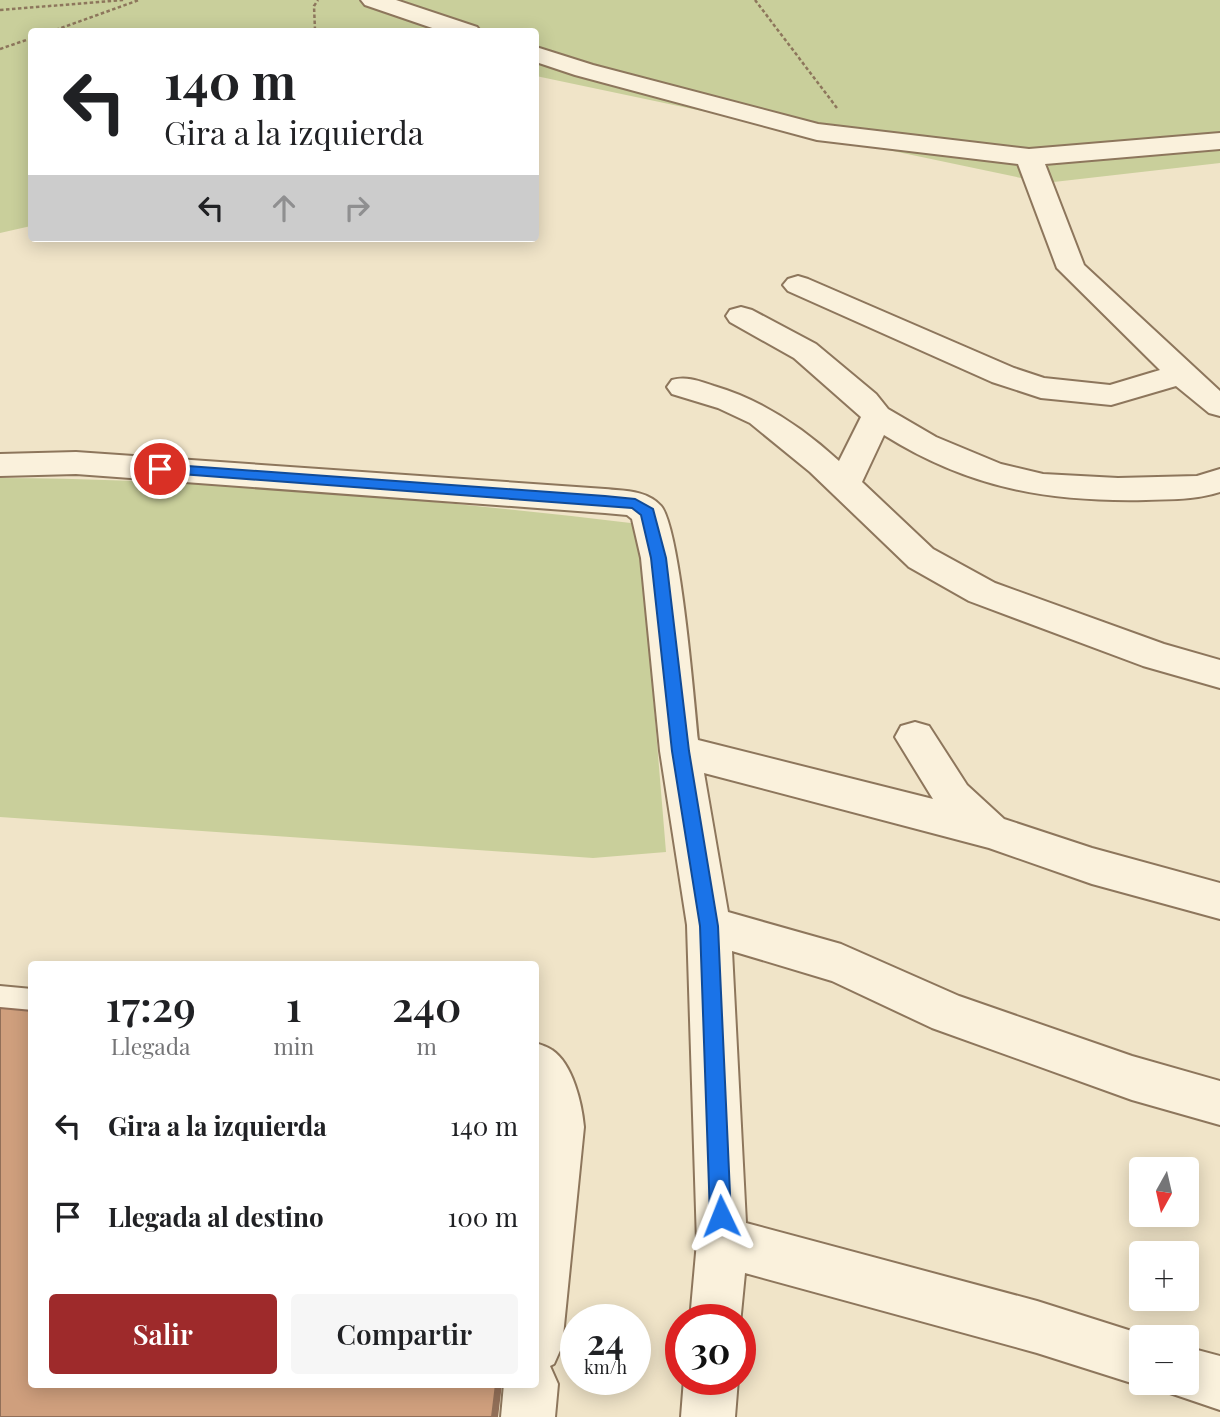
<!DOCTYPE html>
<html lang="es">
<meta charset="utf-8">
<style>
body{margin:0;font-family:"Playfair Display",serif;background:#f6f6f6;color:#202124;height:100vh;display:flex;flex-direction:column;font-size:26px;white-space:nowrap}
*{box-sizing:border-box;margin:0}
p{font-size:23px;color:#757577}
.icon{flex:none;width:38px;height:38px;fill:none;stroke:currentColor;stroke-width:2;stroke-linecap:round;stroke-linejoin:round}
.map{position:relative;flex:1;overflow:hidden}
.side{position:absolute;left:28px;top:961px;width:511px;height:427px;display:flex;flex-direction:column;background:#fff;border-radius:7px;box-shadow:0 4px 18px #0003}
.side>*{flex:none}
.guide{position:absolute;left:28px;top:28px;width:511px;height:214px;border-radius:7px;box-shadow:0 4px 18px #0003;background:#fff;color:#202124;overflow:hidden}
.needle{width:46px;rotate:188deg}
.buttons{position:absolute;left:1129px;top:1157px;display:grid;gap:14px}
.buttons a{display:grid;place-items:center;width:70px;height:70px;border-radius:7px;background:#fff;box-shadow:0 4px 18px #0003;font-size:35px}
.speed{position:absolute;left:560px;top:1304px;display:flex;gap:14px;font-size:35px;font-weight:700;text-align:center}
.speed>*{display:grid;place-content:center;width:91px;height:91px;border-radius:50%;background:#fff;box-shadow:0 4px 18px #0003;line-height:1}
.speed small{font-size:18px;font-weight:400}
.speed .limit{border:10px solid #d22;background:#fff;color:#111}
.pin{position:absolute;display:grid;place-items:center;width:60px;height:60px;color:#fff;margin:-30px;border:4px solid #fff;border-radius:50%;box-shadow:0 2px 7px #0007}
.me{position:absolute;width:77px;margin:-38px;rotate:358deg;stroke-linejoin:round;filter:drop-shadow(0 0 5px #0008)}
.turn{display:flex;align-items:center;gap:24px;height:147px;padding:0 21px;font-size:32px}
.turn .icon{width:91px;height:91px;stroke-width:2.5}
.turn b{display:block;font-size:49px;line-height:60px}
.lanes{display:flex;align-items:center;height:66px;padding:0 21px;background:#0003;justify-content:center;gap:35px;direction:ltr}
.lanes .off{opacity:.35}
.eta{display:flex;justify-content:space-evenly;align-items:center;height:119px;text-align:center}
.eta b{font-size:42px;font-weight:600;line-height:49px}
.primary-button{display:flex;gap:14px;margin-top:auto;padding:14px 21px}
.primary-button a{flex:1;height:80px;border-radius:7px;background:#9e2a2b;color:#fff;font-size:28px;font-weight:600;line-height:80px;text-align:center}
.primary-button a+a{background:#f6f6f6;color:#202124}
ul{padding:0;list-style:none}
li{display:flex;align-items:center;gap:21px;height:91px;padding:0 21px}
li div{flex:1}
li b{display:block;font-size:26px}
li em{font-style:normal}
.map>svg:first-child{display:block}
.green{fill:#c9cf9b}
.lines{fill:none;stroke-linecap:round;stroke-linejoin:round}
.minor-casing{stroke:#8d765c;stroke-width:4}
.path{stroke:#8d765c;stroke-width:2.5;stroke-dasharray:3.5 2.5;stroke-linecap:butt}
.minor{fill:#faf1dc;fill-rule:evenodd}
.shaded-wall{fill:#916f58}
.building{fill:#cf9f7d;stroke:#916f58;stroke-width:2}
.route{fill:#1a73e8;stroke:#114b97;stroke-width:2}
</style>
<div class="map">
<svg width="1220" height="1417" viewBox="0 0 1220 1417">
<rect width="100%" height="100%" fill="#f0e4c8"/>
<path class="green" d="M0,0H1220V163L1045,183L536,76V32H32L31,226L0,233Z
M0,478C214,479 426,499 639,524L666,852L593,858L0,817Z"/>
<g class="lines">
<defs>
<path id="minor" d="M361,0H396L477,27L481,32H444L365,5Z
M536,47L593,65L818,124L1029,149L1220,133V149L1045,164L1084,265L1220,391V416L1209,413L1176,386L1111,405L1041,398L992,382L788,291L783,285L788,279L798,276L808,279L1014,368L1044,378L1110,385L1160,370L1057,268L1018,164L817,140L575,75L536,62Z
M741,307L752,310L816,344L876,394L888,409L936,437L1001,464L1043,474L1118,478L1197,476L1220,469V492C1196,500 1171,499 1146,500C1047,502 969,488 884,435L862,482L933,549L995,583L1164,644L1220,660V688L1143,666L969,601L909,567L810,472L750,423L718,408L672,394L667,387L672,380C687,376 699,381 714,386C762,400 802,427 839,461L861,417L794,358L730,322L726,316L730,310Z
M76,452L605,489C623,491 647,490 661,506C680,528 694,700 698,740L933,799L895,737L901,726L915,722L929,726L967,785L1004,819L1092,848L1220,883V919L1092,884L989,848L704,773L728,912L841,944L959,996L1132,1056L1220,1081V1125L1132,1100L932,1028L832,981L732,951L746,1223L1037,1301L1141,1334L1149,1337H1141V1382H1150L1141,1386L1037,1353L745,1273L740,1324V1320H690L697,1242L687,925L660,751L641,558L632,519L627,515L605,513L76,474L0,476V454Z
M0,986L32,989V1029L0,1026Z
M536,1043C541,1045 548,1047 552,1050C573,1064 582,1104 584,1127L562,1346L554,1364L550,1366L558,1384L555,1417H501L504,1384H536Z
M1186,1347L1220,1356V1410L1167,1392L1163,1382H1186Z
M684,1379H738L735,1417H681Z"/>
</defs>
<use href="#minor" class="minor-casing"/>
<path class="path" d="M755,0L837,108
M0,10L124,0
M315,30L314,6L318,0
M50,32L139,0
M0,49L32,38"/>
<use href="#minor" class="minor"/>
</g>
<path class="shaded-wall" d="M496,1384H502L498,1417H492Z"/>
<path class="building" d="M0,1008L32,1011V1384H496L492,1417H0Z"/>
<path class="route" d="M160,464L605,496L635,499L653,509L666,558L689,751L718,926L731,1216L728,1223L721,1226L713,1223L710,1216L700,926L672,751L651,558L641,515L632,508L605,506L155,472V465Z"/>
</svg>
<div class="buttons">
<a><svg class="needle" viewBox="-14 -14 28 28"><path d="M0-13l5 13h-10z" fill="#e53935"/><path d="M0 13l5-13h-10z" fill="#757577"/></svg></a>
<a>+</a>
<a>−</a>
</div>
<div class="speed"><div>24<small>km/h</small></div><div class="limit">30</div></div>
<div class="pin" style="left:160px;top:469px;background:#d93025"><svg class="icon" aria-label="arrive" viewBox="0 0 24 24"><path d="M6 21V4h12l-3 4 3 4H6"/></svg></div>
<svg class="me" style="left:721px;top:1216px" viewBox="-20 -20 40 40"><path d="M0-17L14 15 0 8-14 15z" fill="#1a73e8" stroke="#fff" stroke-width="4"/></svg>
<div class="guide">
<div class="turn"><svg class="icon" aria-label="left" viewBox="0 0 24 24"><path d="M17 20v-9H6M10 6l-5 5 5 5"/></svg><div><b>140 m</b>Gira a la izquierda</div></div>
<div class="lanes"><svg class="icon" aria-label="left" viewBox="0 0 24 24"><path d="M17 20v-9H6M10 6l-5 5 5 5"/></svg><svg class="icon off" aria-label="ahead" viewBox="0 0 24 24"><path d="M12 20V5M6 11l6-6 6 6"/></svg><svg class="icon off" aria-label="right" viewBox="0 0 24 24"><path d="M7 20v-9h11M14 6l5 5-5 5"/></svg></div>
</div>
<section class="side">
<div class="eta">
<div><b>17:29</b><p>Llegada</p></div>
<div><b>1</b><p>min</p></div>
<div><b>240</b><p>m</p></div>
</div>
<ul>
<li><svg class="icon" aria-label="left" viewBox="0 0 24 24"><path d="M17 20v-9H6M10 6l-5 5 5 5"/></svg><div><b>Gira a la izquierda</b></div><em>140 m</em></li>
<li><svg class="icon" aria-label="arrive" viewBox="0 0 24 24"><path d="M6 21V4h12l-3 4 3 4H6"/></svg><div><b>Llegada al destino</b></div><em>100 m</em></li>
</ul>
<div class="primary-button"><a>Salir</a><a>Compartir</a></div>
</section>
</div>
